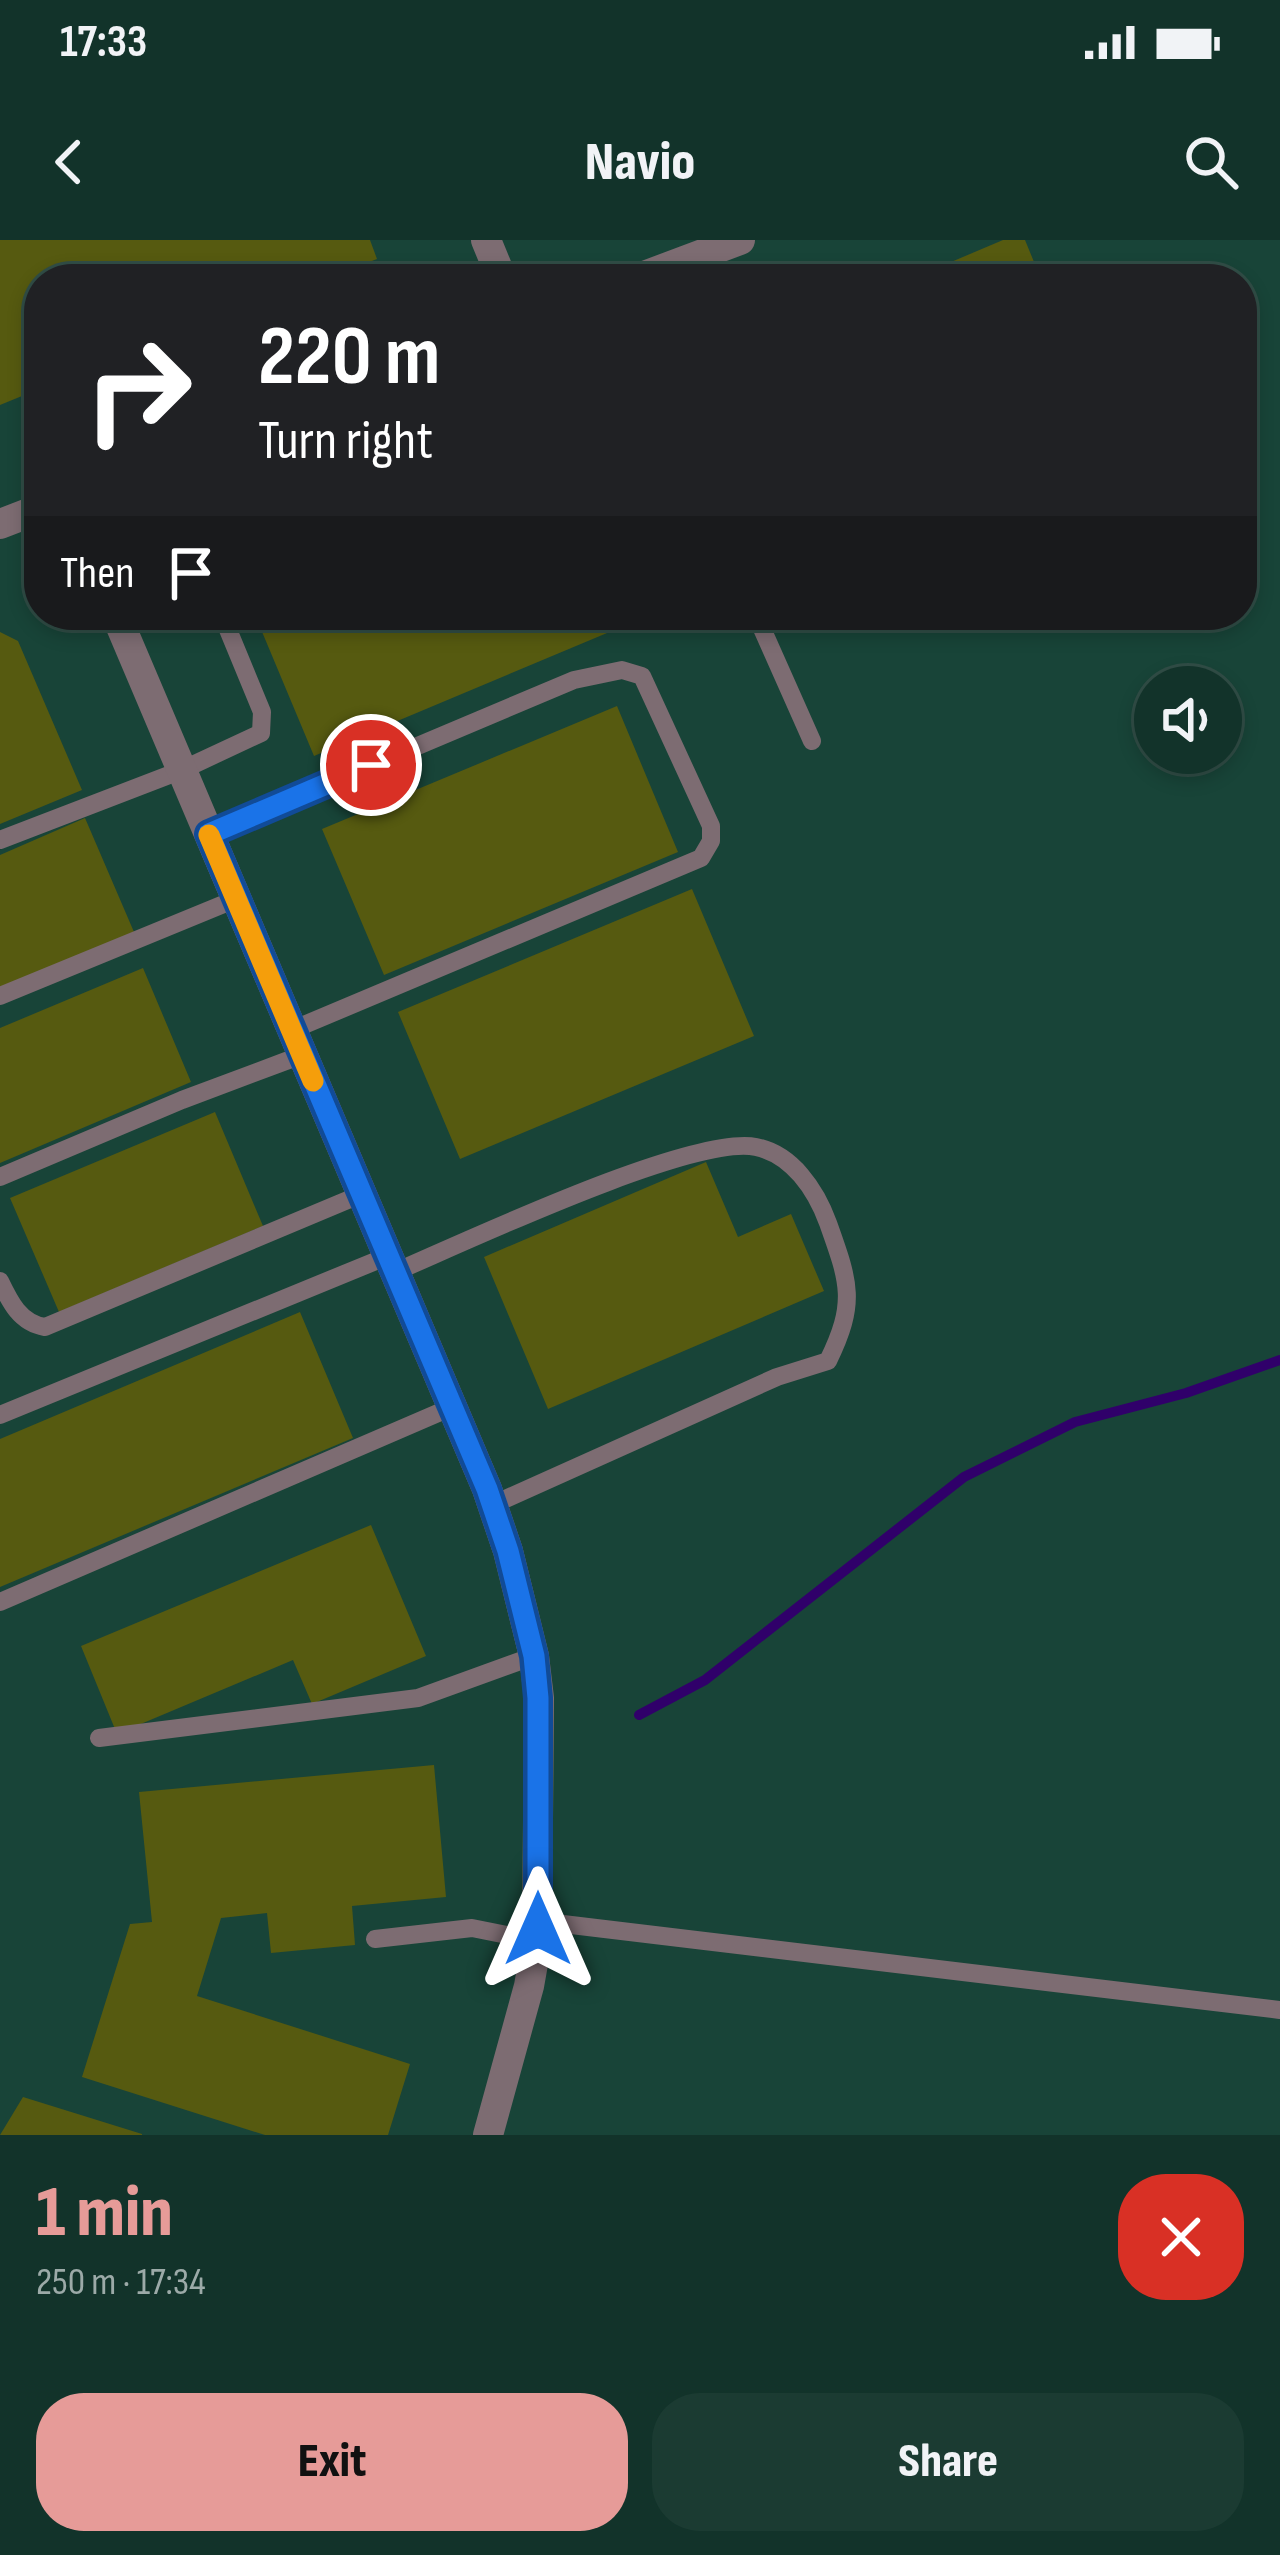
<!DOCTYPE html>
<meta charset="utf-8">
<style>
body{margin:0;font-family:"Sofia Sans Condensed",sans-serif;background:#1b3b32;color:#f1f3f6;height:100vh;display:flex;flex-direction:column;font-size:45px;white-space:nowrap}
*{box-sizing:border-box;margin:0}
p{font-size:39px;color:#9caaa8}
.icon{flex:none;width:66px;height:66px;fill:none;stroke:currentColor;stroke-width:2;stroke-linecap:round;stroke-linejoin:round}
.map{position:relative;height:1895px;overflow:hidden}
.details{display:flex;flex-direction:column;background:#12332a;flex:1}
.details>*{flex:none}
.guide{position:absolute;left:24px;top:24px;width:1233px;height:366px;border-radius:48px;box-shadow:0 6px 18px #0003,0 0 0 3px #314e47;background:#202124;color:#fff;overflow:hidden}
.controls{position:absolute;left:1134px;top:426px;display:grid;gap:24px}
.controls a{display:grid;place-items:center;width:108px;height:108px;border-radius:50%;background:#12332a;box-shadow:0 6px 18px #0003,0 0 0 3px #314e47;font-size:60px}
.pin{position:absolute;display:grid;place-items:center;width:102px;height:102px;color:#fff;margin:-51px;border:6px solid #fff;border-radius:50%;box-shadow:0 3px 12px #0007}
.me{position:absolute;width:132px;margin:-66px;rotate:0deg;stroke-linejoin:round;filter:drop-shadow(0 0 9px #0008)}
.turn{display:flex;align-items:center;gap:42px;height:252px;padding:0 36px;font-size:54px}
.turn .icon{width:156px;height:156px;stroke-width:2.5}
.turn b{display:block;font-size:84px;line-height:102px}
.then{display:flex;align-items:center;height:114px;padding:0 36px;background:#0003;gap:24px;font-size:45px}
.round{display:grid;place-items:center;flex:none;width:126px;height:126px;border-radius:48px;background:#1b3b32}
.overview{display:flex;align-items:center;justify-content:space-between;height:204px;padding:0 36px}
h1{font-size:72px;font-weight:800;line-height:90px;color:#e69b98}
.cta{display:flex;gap:24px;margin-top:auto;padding:24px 36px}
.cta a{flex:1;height:138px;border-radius:48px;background:#e69b98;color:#111;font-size:48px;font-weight:800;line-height:138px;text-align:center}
.cta a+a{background:#1b3b32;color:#f1f3f6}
.status{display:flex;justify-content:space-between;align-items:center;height:84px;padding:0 60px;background:#12332a;direction:ltr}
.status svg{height:33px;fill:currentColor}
header{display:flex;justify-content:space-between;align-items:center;height:156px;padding:0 36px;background:#12332a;font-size:54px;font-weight:800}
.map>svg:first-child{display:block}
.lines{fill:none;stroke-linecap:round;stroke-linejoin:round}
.stream{stroke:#30006a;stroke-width:10}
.building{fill:#565a10}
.lane{stroke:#7d6c72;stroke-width:18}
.street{stroke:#7d6c72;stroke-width:30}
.route-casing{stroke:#114b97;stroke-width:30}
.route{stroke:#1a73e8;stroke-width:21}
.slow{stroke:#f59e0b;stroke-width:21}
</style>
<div class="status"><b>17:33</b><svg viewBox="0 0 49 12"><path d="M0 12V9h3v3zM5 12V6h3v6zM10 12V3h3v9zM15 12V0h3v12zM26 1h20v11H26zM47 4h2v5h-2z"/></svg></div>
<header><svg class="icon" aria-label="back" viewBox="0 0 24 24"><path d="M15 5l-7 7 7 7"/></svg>Navio<svg class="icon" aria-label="search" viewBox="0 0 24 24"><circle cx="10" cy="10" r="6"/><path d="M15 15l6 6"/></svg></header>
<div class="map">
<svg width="1280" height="1895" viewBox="0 0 1280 1895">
<rect width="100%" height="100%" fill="#184438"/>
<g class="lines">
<path class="stream" d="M639,1475L705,1440L964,1237L1075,1182L1186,1153L1280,1120"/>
</g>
<path class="building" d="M0,0H370L377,19L325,39H39V149L0,165Z
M1003,0H1025L1041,39H911Z
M255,375H650L314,516Z
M0,392L18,401L82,550L0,584Z
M617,466L678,612L384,735L322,589Z
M85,578L134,692L0,749V615Z
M692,649L754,796L460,919L398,772Z
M143,728L191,842L0,923V788Z
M215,872L263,986L59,1072L10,958Z
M706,922L738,997L791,974L824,1051L548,1169L484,1017Z
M300,1072L353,1198L0,1347V1199Z
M371,1285L426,1416L312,1464L293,1420L117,1494L81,1406Z
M434,1525L446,1657L352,1666L355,1705L271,1713L267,1673L221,1678L197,1756L410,1824L388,1895H265L82,1837L130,1684L152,1682L139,1552Z
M23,1857L142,1894V1895H0Z"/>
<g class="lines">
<path class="lane" d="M756,375L812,501
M209,594L574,440L622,430L642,436L711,586V601L701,618L292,790
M0,600L182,530L261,493L262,472L222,375
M0,756L236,659
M0,937L182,860L302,815
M395,1032C463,1003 693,894 756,907C792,914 816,950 828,983C849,1042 857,1062 828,1121L777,1137L492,1265
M0,1041C10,1062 20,1083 45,1087L362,954
M0,1175L388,1016
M0,1362L452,1167
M99,1498L418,1458L534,1416
M538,1681L1280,1770
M375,1699L472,1688L537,1701"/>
<path class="street" d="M486,0L502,39
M636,39L740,0
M0,284L39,269
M116,375L487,1249L508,1311L534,1416L539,1458L537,1701L529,1746L488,1895"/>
</g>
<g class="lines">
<defs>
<path id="route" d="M371,525L209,594L487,1249L508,1311L534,1416L538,1458V1689"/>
</defs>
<use href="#route" class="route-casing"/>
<use href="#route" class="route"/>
<path class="slow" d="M209,595L313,841"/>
</g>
</svg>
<div class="controls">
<a><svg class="icon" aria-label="sound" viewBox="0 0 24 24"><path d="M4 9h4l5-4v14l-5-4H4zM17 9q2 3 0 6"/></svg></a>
</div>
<div class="pin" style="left:371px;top:525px;background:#d93025"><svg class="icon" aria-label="arrive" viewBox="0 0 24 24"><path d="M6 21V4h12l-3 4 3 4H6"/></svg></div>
<svg class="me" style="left:538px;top:1689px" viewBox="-20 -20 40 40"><path d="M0-17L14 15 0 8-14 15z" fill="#1a73e8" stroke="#fff" stroke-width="4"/></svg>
<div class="guide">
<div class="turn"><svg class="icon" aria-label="right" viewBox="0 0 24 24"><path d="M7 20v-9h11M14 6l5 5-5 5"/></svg><div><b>220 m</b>Turn right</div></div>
<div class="then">Then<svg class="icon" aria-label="arrive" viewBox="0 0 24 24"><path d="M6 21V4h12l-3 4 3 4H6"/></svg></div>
</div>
</div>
<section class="details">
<div class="overview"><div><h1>1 min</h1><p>250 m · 17:34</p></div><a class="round" style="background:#d93025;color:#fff"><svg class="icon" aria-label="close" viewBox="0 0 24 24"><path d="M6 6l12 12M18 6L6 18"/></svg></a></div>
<div class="cta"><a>Exit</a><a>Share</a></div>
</section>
